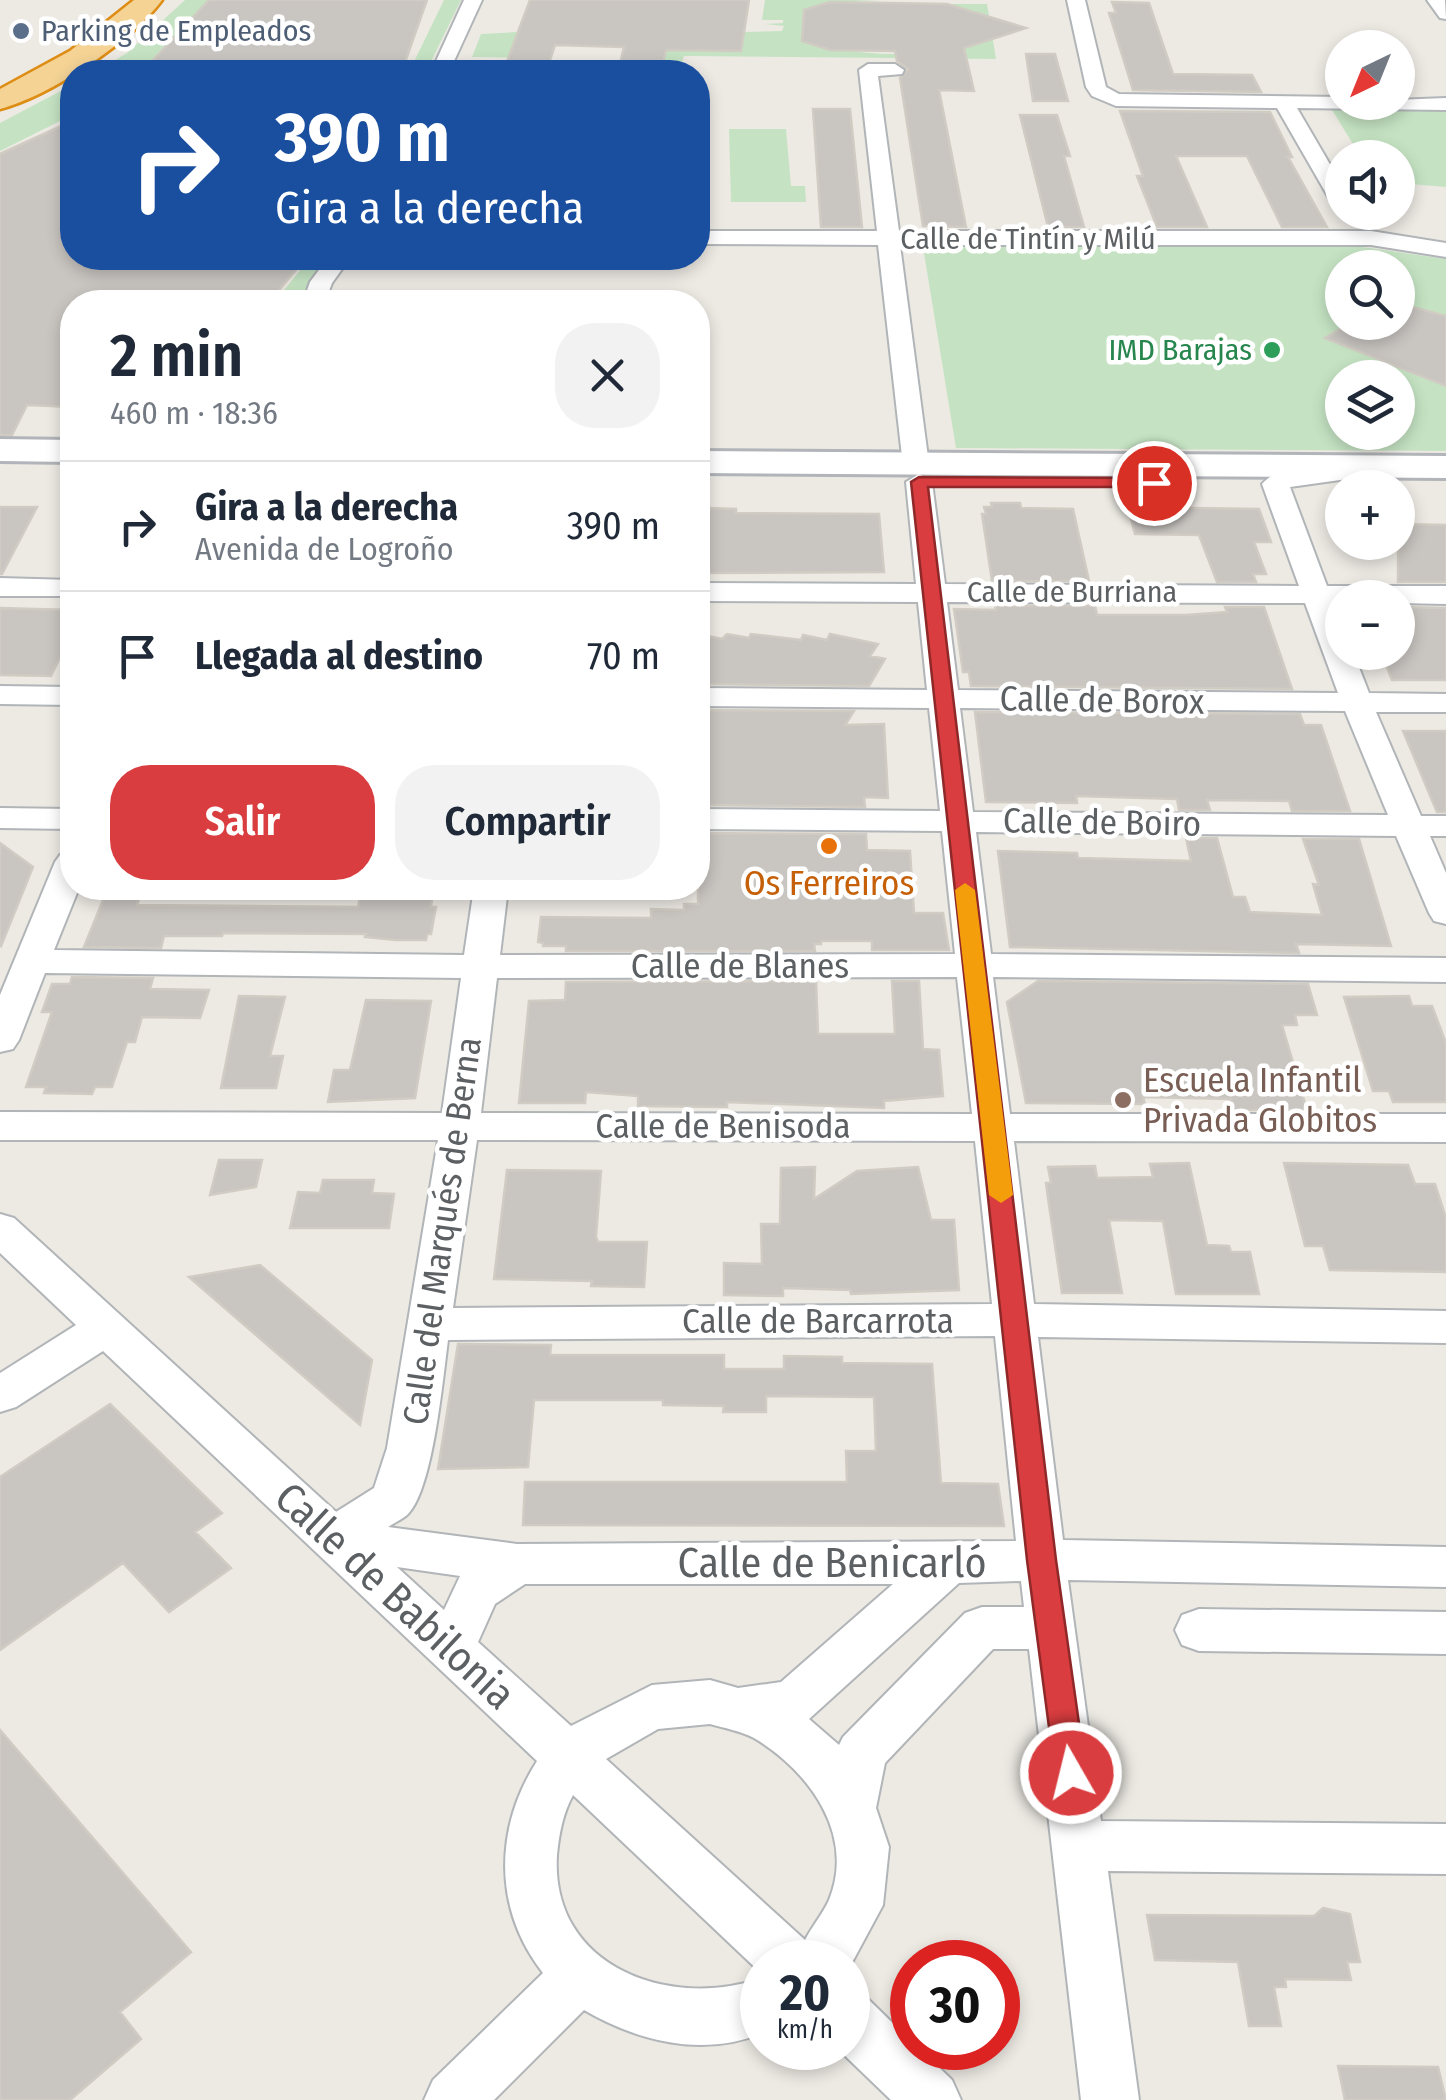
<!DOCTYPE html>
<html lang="es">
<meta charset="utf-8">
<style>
body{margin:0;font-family:"Fira Sans Condensed",sans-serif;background:#f2f2f3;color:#1f2937;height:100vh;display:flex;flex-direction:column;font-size:38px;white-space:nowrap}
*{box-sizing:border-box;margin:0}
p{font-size:32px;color:#747a83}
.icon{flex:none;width:55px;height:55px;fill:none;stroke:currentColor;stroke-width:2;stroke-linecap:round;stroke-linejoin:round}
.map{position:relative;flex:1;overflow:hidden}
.side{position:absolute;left:60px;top:290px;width:650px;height:610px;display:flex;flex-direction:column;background:#fff;border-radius:40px;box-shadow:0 5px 15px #0003}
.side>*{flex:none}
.top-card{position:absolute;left:60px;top:60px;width:650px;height:210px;border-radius:40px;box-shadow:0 5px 15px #0003;background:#1a4fa0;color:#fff;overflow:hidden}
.needle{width:65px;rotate:223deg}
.fabs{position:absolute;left:1325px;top:30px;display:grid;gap:20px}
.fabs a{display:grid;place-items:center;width:90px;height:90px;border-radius:50%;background:#fff;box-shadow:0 5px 15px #0003;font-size:50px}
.speed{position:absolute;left:740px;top:1940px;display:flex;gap:20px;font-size:50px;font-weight:700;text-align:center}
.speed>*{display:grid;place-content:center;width:130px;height:130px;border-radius:50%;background:#fff;box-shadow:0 5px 15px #0003;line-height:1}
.speed small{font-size:25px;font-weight:400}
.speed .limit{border:15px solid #d22;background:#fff;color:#111}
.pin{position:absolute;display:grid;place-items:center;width:85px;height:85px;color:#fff;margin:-42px;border:5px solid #fff;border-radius:50%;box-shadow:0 2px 10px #0007}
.me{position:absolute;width:110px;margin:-55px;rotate:352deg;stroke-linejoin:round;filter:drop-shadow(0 0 8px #0008)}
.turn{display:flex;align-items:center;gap:35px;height:210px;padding:0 50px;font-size:45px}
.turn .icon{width:130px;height:130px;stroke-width:2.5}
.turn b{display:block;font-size:70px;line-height:85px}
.round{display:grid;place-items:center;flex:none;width:105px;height:105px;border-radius:40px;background:#f2f2f3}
.headline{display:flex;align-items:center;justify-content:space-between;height:170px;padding:0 50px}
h1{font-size:60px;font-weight:600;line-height:75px}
.primary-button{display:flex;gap:20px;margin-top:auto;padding:20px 50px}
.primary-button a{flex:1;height:115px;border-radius:40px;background:#da3d3f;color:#fff;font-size:40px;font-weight:600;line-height:115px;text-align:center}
.primary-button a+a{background:#f2f2f3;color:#1f2937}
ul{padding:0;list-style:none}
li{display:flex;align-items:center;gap:30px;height:130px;padding:0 50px;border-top:2px solid #e0e1e3}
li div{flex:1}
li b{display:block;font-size:38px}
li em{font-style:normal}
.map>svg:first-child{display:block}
.green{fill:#c5e3c3;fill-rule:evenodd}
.building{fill:#c9c5c1;stroke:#d1ccc3;stroke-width:2.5}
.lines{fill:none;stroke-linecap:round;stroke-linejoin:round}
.street-casing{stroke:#b1b5b8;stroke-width:4}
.secondary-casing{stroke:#b1b4b8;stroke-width:6}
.highway-casing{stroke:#de8d14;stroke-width:5}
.street{fill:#fff;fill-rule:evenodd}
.secondary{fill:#fff;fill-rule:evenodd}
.highway{fill:#f4d395;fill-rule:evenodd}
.route{fill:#da3d3f;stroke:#8e2829;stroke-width:2.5}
.slow{fill:#f59e0b}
.service-dot{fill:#5c6f8a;stroke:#fff;stroke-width:4}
.leisure-dot{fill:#2e9e5b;stroke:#fff;stroke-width:4}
.food-dot{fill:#e8710a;stroke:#fff;stroke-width:4}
.education-dot{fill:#8d6e63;stroke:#fff;stroke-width:4}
.labels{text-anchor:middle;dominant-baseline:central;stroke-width:9;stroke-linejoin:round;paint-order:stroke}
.far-service-label{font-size:30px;fill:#4e5e75;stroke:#fff;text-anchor:start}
.far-street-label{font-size:30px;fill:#5c6063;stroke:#fff}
.far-leisure-label{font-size:30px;fill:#27864d;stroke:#fff;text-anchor:end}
.street-label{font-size:35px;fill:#5c6063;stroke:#fff}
.food-label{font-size:35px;fill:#c56008;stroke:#fff}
.education-label{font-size:35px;fill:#785e54;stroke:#fff;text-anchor:start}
.near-street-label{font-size:42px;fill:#5c6063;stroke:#fff}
</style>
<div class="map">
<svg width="1446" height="2100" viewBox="0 0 1446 2100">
<rect width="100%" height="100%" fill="#edeae4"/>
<path class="green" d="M185,0H209L140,72H95L127,53Z
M444,0H461L426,72H409Z
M765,0H881L830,2L804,10L802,41C846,55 934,61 978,43L974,12L947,4H987L996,59L684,56L679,72H661L667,43L683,50L740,51L744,32L782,31L784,26L765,24L783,23V20H762Z
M518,32L548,58L472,57L481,34Z
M72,85V115L0,151V123Z
M1332,110H1446V187L1398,183V158L1361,157Z
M729,129H786L791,186H805L806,202H731Z
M923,247H1363L1446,259V451L956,448ZM1342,268H1398V322H1342ZM1342,378H1398V432H1342Z
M310,258H327L301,302H280V295Z"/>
<path class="building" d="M209,0H427L403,68H366V72H142Z
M530,0H749L741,51L666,50L661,72H618L624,47L555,45L546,72H503Z
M830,2L947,4L1026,28L964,48L974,91L939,90L966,227L923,226L900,78L908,69L897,61L895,51L830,50L802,41L804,10Z
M1112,2L1149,3L1173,74L1252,75L1261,92L1133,90L1109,13H1116Z
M1026,54H1055L1068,101H1033Z
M813,109H850L862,227H821Z
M1120,111L1270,112L1292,157H1288L1327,227H1282L1247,156H1176L1207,227H1157L1137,176H1143Z
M1020,115H1057L1070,156H1064L1084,227H1048Z
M72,121V258H306L269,302H72V407L27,405L12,435H0V154Z
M1398,303L1446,316V386L1325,338L1352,322H1398Z
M991,503H1020L1021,508L1073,509L1089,581H992L982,514H986L984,507H992Z
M0,507H37L2,574H0Z
M1128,507L1259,509L1271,542H1254L1266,574H1253L1256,582H1217L1199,535L1135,534Z
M709,508L736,509V513L879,514L884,572L698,573V512H709Z
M1398,524L1446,525V582H1398Z
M995,606H1095L1097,615H1186L1227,612L1225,607H1264L1292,689L971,686L969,672H963L954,609L996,610Z
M1398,607L1446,608V680H1392L1381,652H1398Z
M0,608L72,610V633L51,676L0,675Z
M698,634L722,639L727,634L749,638L751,634L801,640L803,635L827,640L830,634L878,644L870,656L885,659L869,686L698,684Z
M698,710L854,711L845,725L884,724L888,798L864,797L865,807L698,805Z
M975,712L1300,714L1304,725H1321L1350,811H1292L1289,801L1207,800L1210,810H1179L1177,799L1076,796L1077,803L986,802Z
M1403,731H1446V812H1437Z
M698,833L866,834L867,850L910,851L914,913H943L949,950H872V941H821V944H814L815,951H566V946H543V943L538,942L541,917L651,918V909L684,910V904H698Z
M1186,838H1217L1233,897H1245L1250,912L1322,915L1313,884L1319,885L1303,839H1359L1391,946L1296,944L1299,953L1010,947L998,851L1077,853L1078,858L1191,861Z
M0,843L33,867L1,946L0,945Z
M361,892H427L426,899H432L431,907H436L431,934H427L426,940H396L365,937L366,934L223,933L222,936H164L161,948L84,947L105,895L140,896L137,905L358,907Z
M72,977L153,978L150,989L209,990L200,1018L142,1017L135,1042H127L112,1087H95L92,1094L44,1093L46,1087H26L52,1012H42L52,984H70Z
M816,981L818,1034H895L892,981H919L923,1049L939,1050L943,1096L884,1101V1108L727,1102V1107L638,1106V1096L586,1092L585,1103H519L529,1001L565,1000L566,982Z
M1038,981L1308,984L1317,1015H1295L1297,1025H1282L1307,1110H1233L1231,1099L1143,1097L1145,1104L1026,1103L1007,1002Z
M239,996L285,997L270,1056H283L276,1088H221Z
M1409,996L1412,1006H1432L1446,1043V1102H1393L1389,1091H1373L1344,997Z
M366,1000L431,1001L415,1098L328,1102L334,1070H350Z
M219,1160H262L256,1187L210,1195Z
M1189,1163L1207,1245L1229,1246L1231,1252H1250L1259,1294H1176L1163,1221L1109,1220L1122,1293H1062L1048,1198L1046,1183H1051L1048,1167L1095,1166L1097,1178L1153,1177L1150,1164Z
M1284,1163L1408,1165L1415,1184H1435L1446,1218V1272L1330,1270L1323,1246H1305Z
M815,1167L814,1199L857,1171L918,1167L931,1220H954L959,1290L851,1294L850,1290L783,1288V1296L724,1295V1263L762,1264L761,1224H780L781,1168Z
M507,1170L601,1171L596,1237L598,1242H647L644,1287L591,1286L592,1281L494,1279Z
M323,1180H374L372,1193L394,1194L389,1228H290L298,1192L320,1193Z
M260,1265L372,1360L360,1425L189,1277Z
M458,1344L551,1345L550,1355H724V1369H784V1356L842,1357V1363L932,1364L941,1483L998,1484L1004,1526L523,1525L525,1482H847L846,1451H876L874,1397L766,1396V1412H723L724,1406L663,1405V1400H534L528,1467L438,1469Z
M110,1404L222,1513L195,1532L231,1568L169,1612L123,1563L0,1650V1477Z
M0,1730L191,1952L120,2012L141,2039L70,2100H0Z
M1323,1908L1350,1914L1360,1962H1347L1351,1980L1285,1979L1286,1987H1274L1281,2026H1249L1238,1962L1155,1960L1147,1915L1314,1916Z
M1338,2066L1438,2067L1446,2100H1345Z"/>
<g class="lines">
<defs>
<path id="street" d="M464,0H482L449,72H431Z
M1067,0H1085L1106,87L1119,94L1342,97V102L1446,98V110L1297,108L1342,185V208L1334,207L1277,108L1116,106L1092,96L1086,87Z
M1427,0H1445L1446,19L1440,18Z
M895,64L904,70L902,74L878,76L899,231H1371L1446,243V257L1371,245H900L929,465L925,471H907L903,465L878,245L698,244V231H877L859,70L868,64Z
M328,258H350L332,283L325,302H303L310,282Z
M1338,465L1351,473L1347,479L1290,487L1327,586H1446V604L1398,603V598H1342V603H1334L1342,625V652H1353L1369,693L1446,694V712H1376L1421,816H1446V836H1430L1446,873V924L1434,921L1429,913L1396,836L976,832L991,954L1446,958V982L993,977L1010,1114H1446V1142L1014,1141L1034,1304L1446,1311V1343L1038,1337L1063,1540L1446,1547V1587L1068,1580L1101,1821L1446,1824V1874L1108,1871L1139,2100H1081L1029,1649H993L885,1763L876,1808L889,1847L883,1905L848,1970V1962H762V1974L573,1795C563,1813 559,1834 557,1855C550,1968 671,2010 762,1978V2033C703,2058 637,2041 584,2010L494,2100H424L433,2080L543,1973C493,1909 494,1829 537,1761L103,1351L16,1407L0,1412V1373L76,1325L0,1253V1214L14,1218L336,1512L374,1488L387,1448L438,1140H0V1112L442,1113L461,978L45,973L19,1040L13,1049L0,1052V995L55,862L60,855L72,852V888H79L54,950L464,955L474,888H508L500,955L955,954L942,831L698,829V809L940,811L929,708L698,706V688L927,690L918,602L698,601V583L916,584L906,482L919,474L932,482L945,584L1299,586L1262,484C1280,464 1313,467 1338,465ZM947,602L1305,603L1338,693L958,690ZM960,708L1345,711L1388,815L973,812ZM957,977L972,1114L481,1113L497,978ZM477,1140L975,1141L992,1304L453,1308ZM995,1336L1016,1541L517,1544L388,1527C394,1523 403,1519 408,1514C433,1489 443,1378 448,1340ZM397,1567L460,1576L444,1610ZM1021,1581L1024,1607H982L965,1613L843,1737L839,1745L809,1719L959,1583ZM525,1584H893L781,1682L738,1688L710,1680L652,1685L571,1726L478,1642L495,1604ZM710,1724C724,1728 741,1731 754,1738C808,1770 856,1834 829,1900C823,1913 812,1927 805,1940L606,1759L658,1729Z
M0,578L72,580V596H0Z
M0,686L72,687V705L0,704Z
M0,808L72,809V829L0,828Z
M1199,1609L1446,1612V1654L1199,1651L1182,1645L1175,1630L1182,1615Z
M848,1991L868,1999L912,2042V2048H919L952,2080L961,2100H891L837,2048H848Z"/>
<path id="secondary" d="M0,439L72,440V462L0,461Z
M698,451L1446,456V478L698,473Z"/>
<path id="highway" d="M134,0H162C131,42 50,96 0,109V89L70,51Z"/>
</defs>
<use href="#street" class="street-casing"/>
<use href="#secondary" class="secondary-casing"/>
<use href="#highway" class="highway-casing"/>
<use href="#street" class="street"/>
<use href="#secondary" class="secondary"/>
<use href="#highway" class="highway"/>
</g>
<path class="route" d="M1154,478L1160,480V487H928L1056,1560L1086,1773L1082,1783L1071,1787L1060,1783L1055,1773L1027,1560L911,482L919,477Z"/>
<path class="slow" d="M965,883L975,890L1013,1195L1001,1203L989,1195L955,890Z"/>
<circle class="service-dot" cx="21" cy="31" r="10"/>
<circle class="leisure-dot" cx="1272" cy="350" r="10"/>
<circle class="food-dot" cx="829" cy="846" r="10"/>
<circle class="education-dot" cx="1123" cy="1100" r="10"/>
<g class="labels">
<g class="far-service-label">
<text x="41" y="31">Parking de Empleados</text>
</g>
<g class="far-street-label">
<text x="1028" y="239">Calle de Tintín y Milú</text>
<text x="1072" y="592">Calle de Burriana</text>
</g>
<g class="far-leisure-label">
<text x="1252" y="350">IMD Barajas</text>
</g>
<g class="street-label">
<text transform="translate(1102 700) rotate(1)">Calle de Borox</text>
<text transform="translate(1102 822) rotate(1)">Calle de Boiro</text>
<text x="740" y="966">Calle de Blanes</text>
<text x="723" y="1126">Calle de Benisoda</text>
<text transform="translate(442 1231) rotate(-82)">Calle del Marqués de Berna</text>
<text x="818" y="1321">Calle de Barcarrota</text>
</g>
<g class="food-label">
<text x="829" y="883">Os Ferreiros</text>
</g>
<g class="education-label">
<text x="1143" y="1080">Escuela Infantil<tspan x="1143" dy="40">Privada Globitos</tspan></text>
</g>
<g class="near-street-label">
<text x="832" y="1563">Calle de Benicarló</text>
<text transform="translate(395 1596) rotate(43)">Calle de Babilonia</text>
</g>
</g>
</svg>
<div class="fabs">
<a><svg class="needle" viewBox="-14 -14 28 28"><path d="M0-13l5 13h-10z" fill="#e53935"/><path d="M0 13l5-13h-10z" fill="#747a83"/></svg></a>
<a><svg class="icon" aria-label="sound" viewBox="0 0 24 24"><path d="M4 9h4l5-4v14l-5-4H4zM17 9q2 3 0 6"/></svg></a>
<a><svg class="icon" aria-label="search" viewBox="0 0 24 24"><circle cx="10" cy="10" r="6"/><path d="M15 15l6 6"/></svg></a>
<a><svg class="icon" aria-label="layers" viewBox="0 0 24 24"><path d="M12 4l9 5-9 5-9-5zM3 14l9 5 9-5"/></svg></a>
<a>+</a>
<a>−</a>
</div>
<div class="speed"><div>20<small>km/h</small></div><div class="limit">30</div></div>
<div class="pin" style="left:1154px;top:483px;background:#d93025"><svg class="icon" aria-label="arrive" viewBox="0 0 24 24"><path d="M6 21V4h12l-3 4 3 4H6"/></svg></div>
<svg class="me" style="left:1071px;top:1773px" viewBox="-20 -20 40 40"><circle r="17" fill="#da3d3f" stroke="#fff" stroke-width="3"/><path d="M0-11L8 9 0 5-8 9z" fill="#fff"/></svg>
<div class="top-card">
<div class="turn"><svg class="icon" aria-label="right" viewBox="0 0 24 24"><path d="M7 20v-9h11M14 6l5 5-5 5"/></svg><div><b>390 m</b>Gira a la derecha</div></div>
</div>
<section class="side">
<div class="headline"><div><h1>2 min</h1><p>460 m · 18:36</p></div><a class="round"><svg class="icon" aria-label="close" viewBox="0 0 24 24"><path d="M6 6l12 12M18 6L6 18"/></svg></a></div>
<ul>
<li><svg class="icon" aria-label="right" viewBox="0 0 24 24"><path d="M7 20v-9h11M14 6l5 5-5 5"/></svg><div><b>Gira a la derecha</b><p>Avenida de Logroño</p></div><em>390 m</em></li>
<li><svg class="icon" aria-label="arrive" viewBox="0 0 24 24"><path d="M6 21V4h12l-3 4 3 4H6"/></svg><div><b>Llegada al destino</b></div><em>70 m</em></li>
</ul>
<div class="primary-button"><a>Salir</a><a>Compartir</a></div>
</section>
</div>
